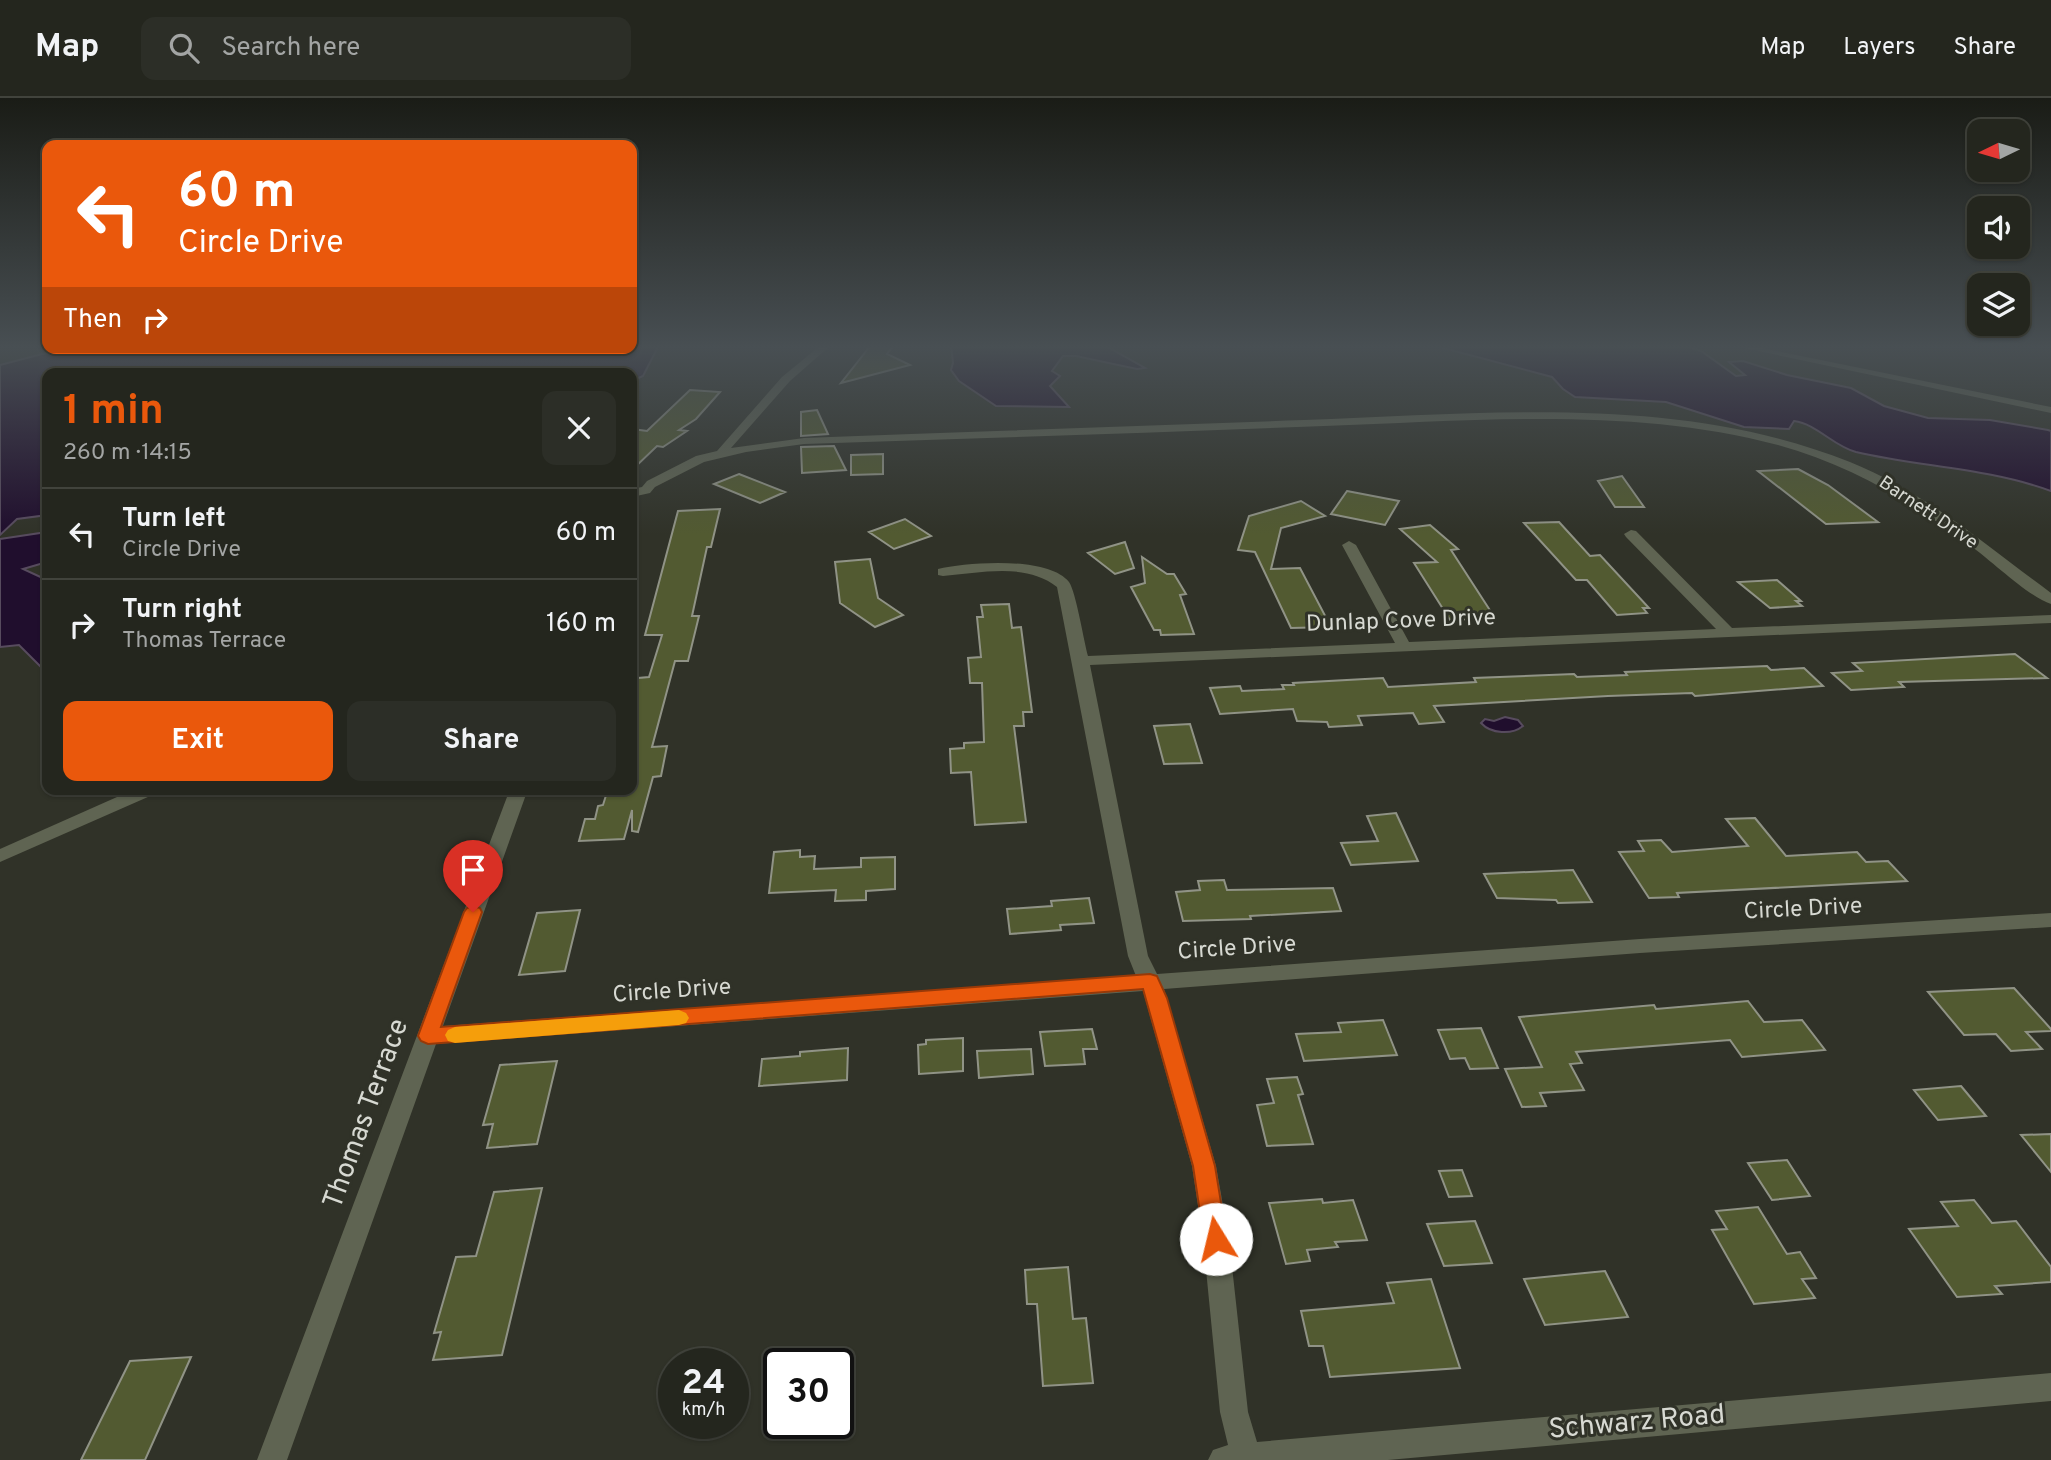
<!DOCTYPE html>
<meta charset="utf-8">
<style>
body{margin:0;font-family:Overpass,sans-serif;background:#2c2e27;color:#f1f3f6;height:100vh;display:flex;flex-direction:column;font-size:26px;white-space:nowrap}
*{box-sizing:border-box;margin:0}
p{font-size:23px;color:#a3a5a4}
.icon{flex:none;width:38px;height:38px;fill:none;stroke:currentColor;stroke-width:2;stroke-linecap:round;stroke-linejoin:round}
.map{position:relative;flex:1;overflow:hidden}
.details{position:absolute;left:42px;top:270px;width:595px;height:427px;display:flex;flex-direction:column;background:#24261e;border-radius:14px;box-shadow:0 2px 5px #0004,0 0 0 2px #41433c}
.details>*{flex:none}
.banner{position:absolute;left:42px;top:42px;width:595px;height:214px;border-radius:14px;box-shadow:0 2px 5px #0004,0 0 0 2px #41433c;background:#ea580c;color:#fff;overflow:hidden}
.needle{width:46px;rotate:265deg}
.tools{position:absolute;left:1967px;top:21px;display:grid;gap:14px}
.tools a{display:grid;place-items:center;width:63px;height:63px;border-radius:14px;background:#24261e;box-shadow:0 2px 5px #0004,0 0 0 2px #41433c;font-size:35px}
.speed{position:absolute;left:658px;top:1250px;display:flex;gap:14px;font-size:35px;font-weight:700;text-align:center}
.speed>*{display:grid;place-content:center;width:91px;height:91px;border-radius:50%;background:#24261e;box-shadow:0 2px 5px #0004,0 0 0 2px #41433c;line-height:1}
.speed small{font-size:18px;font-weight:400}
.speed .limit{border:4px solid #111;border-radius:10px;background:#fff;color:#111}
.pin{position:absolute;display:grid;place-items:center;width:60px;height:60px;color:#fff;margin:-72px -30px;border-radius:50% 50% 50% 0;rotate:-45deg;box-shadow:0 0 7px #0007}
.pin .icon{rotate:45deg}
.me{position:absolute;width:77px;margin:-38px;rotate:351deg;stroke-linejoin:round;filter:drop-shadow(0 0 5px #0008)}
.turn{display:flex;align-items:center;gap:24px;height:147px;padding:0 21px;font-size:32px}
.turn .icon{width:91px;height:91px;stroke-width:2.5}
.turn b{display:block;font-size:49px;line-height:60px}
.then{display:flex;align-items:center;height:66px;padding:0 21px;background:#0003;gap:14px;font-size:26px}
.round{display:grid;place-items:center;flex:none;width:74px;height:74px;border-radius:14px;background:#2c2e27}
.headline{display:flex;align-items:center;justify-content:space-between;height:119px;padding:0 21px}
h1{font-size:42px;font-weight:700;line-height:52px;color:#ea580c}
.cta{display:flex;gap:14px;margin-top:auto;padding:14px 21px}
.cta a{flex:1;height:80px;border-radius:14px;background:#ea580c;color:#fff;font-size:28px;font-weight:700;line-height:80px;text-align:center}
.cta a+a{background:#2c2e27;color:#f1f3f6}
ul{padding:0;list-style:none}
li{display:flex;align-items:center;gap:21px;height:91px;padding:0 21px;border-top:2px solid #41433c}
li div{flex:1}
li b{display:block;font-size:26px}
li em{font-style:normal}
header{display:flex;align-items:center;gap:42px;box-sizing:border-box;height:98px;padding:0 35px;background:#24261e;border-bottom:2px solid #41433c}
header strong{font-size:33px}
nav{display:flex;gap:38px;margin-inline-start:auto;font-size:24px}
.search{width:490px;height:63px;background:#2c2e27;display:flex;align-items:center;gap:18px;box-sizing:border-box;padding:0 24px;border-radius:14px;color:#a3a5a4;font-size:26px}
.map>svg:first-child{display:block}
.water{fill:#200e2d;stroke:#574b5e;stroke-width:2}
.building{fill:#525a31;stroke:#909386;stroke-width:2}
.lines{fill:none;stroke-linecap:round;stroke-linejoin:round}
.minor{fill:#5f6452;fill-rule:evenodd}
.route{fill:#ea580c;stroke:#983908;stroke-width:2}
.slow{fill:#f59e0b}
.labels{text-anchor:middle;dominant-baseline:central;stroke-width:6;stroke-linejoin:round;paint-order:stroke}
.far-street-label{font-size:19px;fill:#d7d9d2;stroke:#303228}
.street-label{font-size:23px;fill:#d7d9d2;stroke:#303228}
.near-street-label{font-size:28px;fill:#d7d9d2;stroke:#303228}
</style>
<header>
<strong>Map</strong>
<div class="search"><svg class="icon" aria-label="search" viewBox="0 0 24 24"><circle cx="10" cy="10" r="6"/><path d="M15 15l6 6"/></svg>Search here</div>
<nav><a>Map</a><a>Layers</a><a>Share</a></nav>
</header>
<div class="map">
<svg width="2051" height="1362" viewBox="0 0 2051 1362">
<rect width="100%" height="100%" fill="#303228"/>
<path class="water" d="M632,247H659L643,278L632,283V275H47V417L17,421L0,437V267L42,256L111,250H632Z
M951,247H1104L1145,270L1137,271L1076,258H1063L1052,273L1060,278L1050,288L1069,309L996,308L959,283L951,272L953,265Z
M1432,247H1683L1701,253L1736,278L1745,277L1729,264L1743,263L1787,277L1851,290L1884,308L1928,320L1990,322L2048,332L2051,333V393C1988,370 1920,369 1856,354C1833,348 1817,326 1794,323L1789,331L1744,329L1666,304L1575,299L1563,291L1552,279Z
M47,434V464L23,471L47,482V575L19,547L0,549V441Z
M1505,619L1518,622L1523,628C1512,637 1491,636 1481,625L1485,621L1494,623Z"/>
<path class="building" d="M871,247H894L887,256L910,267L841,285Z
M690,292L720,294L696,321L679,332L687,333L663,349L657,348L632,372V331L647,333Z
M817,312L828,336L801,338V314Z
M834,348L846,372L802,375L801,349Z
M883,356V376L851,377V357Z
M1798,371L1828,387L1878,424L1826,426L1758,373Z
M739,376L785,394L760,405L714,386Z
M1622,378L1644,409H1615L1598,383Z
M1347,393L1399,403L1385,427L1331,416Z
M1301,403L1325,418L1281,430L1271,471L1300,470L1331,529L1291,530L1255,454L1238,452L1249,418Z
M720,411L711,449H707L692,518H699L688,563H675L652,649L667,648L661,678L653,679L638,734L632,733V712L624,741L579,743L585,721H595L598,708L603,707L608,691H632V594L638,580L649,579L662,537H645L678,413Z
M905,421L931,438L894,451L869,434Z
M1559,424L1590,458L1600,457L1649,510H1643L1647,515L1617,517L1587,482H1576L1524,425Z
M1430,427L1458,451L1451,452L1495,520L1450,522L1414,465L1437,464L1400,431Z
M1125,444L1134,470L1115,476L1088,455Z
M1142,459L1167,476H1174L1186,496L1180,497L1194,536L1161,537L1160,532H1154L1131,489L1145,485Z
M870,461L878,500L903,517L875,529L840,505L835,464Z
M1777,482L1801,503H1796L1802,508L1770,510L1738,484Z
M1009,506L1012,530L1021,529L1032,614H1023L1024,628H1014L1026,724L975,727L971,674L951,675L950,651L964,650V645L984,644L982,585H970L968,560L981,559L977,519H983L981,507Z
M2015,556L2047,580L1899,584L1904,589L1851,592L1832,575L1862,573L1853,565Z
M1767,568L1771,572L1804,570L1823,588L1695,598L1692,595L1608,598L1434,608L1444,624L1419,626L1413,615L1358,618L1362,627L1329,629L1327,624L1297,623L1293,611L1220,616L1210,590L1240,588L1242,593L1284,591L1282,587H1294L1293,585L1383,580L1388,589L1476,584L1474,580L1574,576L1577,579L1627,577L1625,574Z
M1190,626L1202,665L1164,666L1154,628Z
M1396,715L1418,763L1351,767L1341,745L1378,743L1367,718Z
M1755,720L1786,758L1857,754L1866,764L1888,763L1907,783L1677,795L1679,799L1649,800L1619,754L1644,753L1638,743L1661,742L1672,754L1748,748L1726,721Z
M800,752V759L815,758L814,771L861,769V760L895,759V791L866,793V802L835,803L836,792L769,795L774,754Z
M1573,772L1592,804L1558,805L1556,802L1497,800L1484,776Z
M1224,782L1227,792L1333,790L1341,813L1250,818L1251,821L1183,823L1176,794L1200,792L1198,783Z
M1089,800L1094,825L1060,827L1061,832L1010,836L1007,811L1052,808L1051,803Z
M580,812L565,873L519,877L537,815Z
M2014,890L2051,931V933L2026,934L2042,951L2011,953L1996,936L1964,937L1928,894Z
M1748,903L1764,924L1802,922L1825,952L1742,959L1730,942L1576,954L1582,965L1570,966L1584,992L1540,995L1546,1008L1522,1009L1505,971L1542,969L1519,919L1654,907L1656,911Z
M1383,922L1397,957L1304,963L1296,936L1341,934L1338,925Z
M1481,930L1498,970L1470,971L1465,960L1450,961L1438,932Z
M1092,931L1097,951H1083L1085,966L1045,968L1040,934Z
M963,940V973L919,976L918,947L926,946V942Z
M848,950L847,982L759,988L762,961L800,958V954Z
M1031,951L1033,976L979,980L977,953Z
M557,963L537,1046L487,1050L493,1026L483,1027L500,967Z
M1297,979L1303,996L1298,997L1313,1046L1267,1048L1257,1007L1274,1005L1267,981Z
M1961,988L1986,1018L1938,1022L1914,992Z
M2051,1036V1074L2021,1037Z
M1787,1062L1810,1098L1772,1102L1748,1065Z
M1462,1072L1472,1098L1449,1099L1439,1073Z
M542,1090L502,1257L433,1262L441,1234L434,1235L456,1159L476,1158L494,1094Z
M1322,1101L1323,1105L1353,1102L1367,1142L1335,1144L1338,1149L1307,1152L1310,1163L1286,1166L1269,1105Z
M1974,1102L1992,1125L2016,1123L2051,1169V1184L1995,1188L2002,1196L1957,1199L1909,1131L1958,1128L1941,1104Z
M1758,1109L1787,1156L1800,1154L1816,1180L1802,1181L1815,1200L1754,1206L1712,1132L1727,1131L1716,1113Z
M1475,1123L1492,1165L1444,1168L1427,1126Z
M1068,1169L1073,1221L1086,1220L1093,1285L1043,1288L1037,1206H1027L1025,1172Z
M1605,1173L1628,1219L1545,1227L1524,1181Z
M1431,1181L1460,1270L1330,1279L1323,1248H1309L1301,1213L1394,1205L1387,1185Z
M191,1259L145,1362H81L130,1263Z"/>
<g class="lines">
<path class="minor" d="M821,247H831L790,283L731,350L804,340C971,334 1137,328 1304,322C1485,316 1678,295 1850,364C1925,394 1987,448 2051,495V506C2029,499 1993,464 1972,449C1912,404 1851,367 1778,347C1631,308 1474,323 1324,328C1151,335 977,340 804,346L746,354L704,364L655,389L650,395L632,399V391L642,389L647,383L696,358L717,353L782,279Z
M1730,247H1747L2051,309V315Z
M1631,432L1636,433L1732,530L2051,517V525L1090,567L1148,858L1157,876L1640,841L2051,815V829L1640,855L1164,891L1216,1068L1229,1141L1248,1314L1257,1344L2051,1275V1303L1388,1362H1208L1213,1352L1228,1347L1220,1314L1203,1141L1192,1068L1143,893L436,946L287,1362H257L510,691H528L443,928L1136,878L1128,858L1057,489C1026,464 980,475 943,478L938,477V471C968,464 1048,458 1069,484C1076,494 1084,544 1088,558L1395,545L1342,447L1349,443L1356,447L1409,544L1716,531L1626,439L1624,436Z
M135,691H160L157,695L0,764V751Z"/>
</g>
<linearGradient id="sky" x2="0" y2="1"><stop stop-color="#1a1c16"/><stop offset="0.57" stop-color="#484f53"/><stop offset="1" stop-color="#484f53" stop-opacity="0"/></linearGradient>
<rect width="2051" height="437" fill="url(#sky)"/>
<path class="route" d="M473,808L480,810L482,814L441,929L1150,876L1157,878L1167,900L1215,1068L1227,1141L1224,1148L1216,1151L1208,1148L1204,1141L1193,1068L1143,891L428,946L421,943L418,938L464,814L467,810Z"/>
<path class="slow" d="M679,912L686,915L689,920L686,925L679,927L455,945L448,943L445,937L448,932L455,929Z"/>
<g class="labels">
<g class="far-street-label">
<text transform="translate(1928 415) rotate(34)">Barnett Drive</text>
</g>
<g class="street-label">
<text transform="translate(1401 524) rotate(-2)">Dunlap Cove Drive</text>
<text transform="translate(1803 812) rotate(-3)">Circle Drive</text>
<text transform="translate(1237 851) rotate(-4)">Circle Drive</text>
<text transform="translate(672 894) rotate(-4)">Circle Drive</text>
</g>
<g class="near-street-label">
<text transform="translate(367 1016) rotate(-70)">Thomas Terrace</text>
<text transform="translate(1637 1325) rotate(-5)">Schwarz Road</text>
</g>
</g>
</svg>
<div class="tools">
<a><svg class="needle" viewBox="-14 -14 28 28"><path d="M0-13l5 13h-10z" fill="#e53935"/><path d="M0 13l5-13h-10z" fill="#a3a5a4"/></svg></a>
<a><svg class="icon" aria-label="sound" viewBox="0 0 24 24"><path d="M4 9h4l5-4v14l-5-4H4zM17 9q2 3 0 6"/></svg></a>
<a><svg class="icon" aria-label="layers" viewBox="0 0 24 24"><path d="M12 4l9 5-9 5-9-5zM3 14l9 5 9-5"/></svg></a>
</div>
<div class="speed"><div>24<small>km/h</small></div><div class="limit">30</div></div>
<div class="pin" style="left:473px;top:814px;background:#d93025"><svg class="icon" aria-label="arrive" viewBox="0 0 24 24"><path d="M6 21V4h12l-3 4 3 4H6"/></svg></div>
<svg class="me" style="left:1216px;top:1141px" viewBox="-20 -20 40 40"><circle r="19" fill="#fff"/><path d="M0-13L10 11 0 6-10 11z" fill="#ea580c"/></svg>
<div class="banner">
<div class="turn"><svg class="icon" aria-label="left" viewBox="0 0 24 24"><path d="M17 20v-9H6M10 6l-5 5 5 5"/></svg><div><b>60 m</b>Circle Drive</div></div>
<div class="then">Then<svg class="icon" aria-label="right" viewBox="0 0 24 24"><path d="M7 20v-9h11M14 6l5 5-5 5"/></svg></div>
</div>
<section class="details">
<div class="headline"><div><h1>1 min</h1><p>260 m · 14:15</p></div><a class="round"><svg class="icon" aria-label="close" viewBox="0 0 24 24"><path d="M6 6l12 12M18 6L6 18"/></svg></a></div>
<ul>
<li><svg class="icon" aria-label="left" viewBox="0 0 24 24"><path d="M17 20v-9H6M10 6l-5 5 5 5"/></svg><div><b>Turn left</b><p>Circle Drive</p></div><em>60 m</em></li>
<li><svg class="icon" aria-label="right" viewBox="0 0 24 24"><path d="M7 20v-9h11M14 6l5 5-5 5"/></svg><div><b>Turn right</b><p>Thomas Terrace</p></div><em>160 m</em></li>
</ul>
<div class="cta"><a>Exit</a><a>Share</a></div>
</section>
</div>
